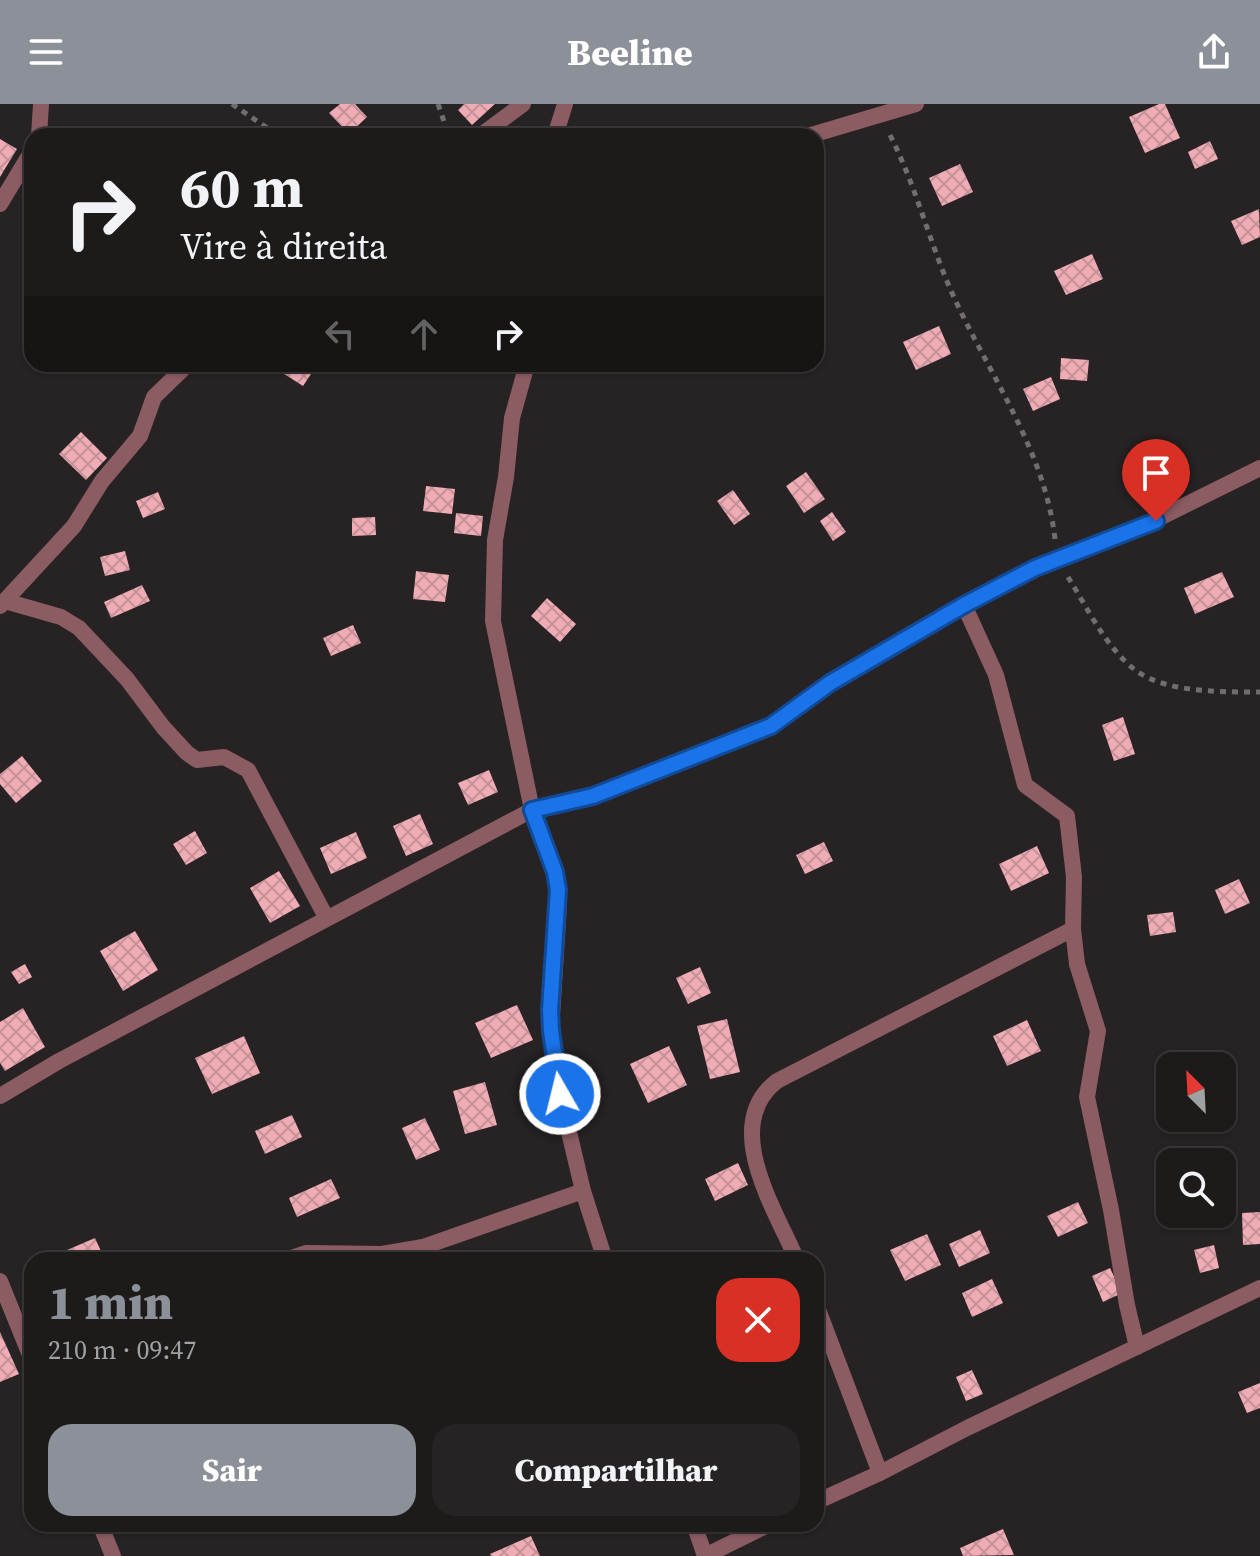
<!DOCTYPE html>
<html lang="pt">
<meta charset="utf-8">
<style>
body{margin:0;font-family:"Source Serif 4",serif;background:#252323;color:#f1f3f6;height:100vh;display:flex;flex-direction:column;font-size:30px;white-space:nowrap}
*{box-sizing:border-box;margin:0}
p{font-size:26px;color:#a0a1a2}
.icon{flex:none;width:44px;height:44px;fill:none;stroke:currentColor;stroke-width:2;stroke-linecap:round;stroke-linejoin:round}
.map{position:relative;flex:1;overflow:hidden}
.panel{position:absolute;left:24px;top:1148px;width:800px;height:280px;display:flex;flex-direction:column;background:#1d1a1a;border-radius:24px;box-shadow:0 2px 6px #0004,0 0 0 2px #3b3839}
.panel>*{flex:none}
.hud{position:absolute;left:24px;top:24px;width:800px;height:244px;border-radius:24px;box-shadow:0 2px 6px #0004,0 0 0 2px #3b3839;background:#1d1a1a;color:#f1f3f6;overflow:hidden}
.needle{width:52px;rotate:336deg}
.fabs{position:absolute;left:1156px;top:948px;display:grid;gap:16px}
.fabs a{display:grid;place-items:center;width:80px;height:80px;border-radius:16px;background:#1d1a1a;box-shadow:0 2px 6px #0004,0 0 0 2px #3b3839;font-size:40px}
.pin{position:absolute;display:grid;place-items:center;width:68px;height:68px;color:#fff;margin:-82px -34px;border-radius:50% 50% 50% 0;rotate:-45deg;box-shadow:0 0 8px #0007}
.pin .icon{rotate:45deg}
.me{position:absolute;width:88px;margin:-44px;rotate:352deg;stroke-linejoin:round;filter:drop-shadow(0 0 6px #0008)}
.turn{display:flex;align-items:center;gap:28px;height:168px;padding:0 24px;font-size:36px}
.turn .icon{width:104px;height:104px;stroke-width:2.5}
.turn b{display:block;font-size:56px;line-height:68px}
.lanes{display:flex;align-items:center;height:76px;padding:0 24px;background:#0003;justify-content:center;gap:40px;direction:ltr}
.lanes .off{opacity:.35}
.round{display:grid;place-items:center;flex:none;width:84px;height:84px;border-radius:24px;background:#252323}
.head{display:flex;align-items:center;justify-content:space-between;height:136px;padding:0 24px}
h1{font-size:48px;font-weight:800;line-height:60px;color:#8c9099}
.primary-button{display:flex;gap:16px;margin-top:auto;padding:16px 24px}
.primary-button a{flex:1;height:92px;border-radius:24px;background:#8c9099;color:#fff;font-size:32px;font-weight:800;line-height:92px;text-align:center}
.primary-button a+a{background:#252323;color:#f1f3f6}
header{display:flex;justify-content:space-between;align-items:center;height:104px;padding:0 24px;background:#8c9099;color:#fff;font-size:36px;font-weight:800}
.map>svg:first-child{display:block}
.building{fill:url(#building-cross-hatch)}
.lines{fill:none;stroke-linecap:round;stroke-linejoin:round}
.path{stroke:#726e6e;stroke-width:5;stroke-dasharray:6 6;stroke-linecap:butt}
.street{stroke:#8c5c63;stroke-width:16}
.route-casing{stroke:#114b97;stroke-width:20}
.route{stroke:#1a73e8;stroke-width:14}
</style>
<header><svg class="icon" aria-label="menu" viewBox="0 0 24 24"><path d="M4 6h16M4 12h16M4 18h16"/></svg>Beeline<svg class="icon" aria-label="share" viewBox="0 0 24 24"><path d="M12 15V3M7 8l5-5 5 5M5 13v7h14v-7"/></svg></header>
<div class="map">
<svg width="1260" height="1452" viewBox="0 0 1260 1452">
<defs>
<pattern id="building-cross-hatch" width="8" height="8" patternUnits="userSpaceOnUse" patternTransform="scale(2)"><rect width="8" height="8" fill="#f0acb5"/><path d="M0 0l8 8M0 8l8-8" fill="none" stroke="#c49198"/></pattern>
</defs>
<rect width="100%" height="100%" fill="#272223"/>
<path class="building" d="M340,0H355L367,13L349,30L329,9Z
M464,0H495L472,21L458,6Z
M1159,0H1165L1180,34L1145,49L1129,13Z
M0,35L17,45L0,73Z
M1210,37L1218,55L1195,65L1188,48Z
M960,60L973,88L942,102L929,74Z
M1259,105L1260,133L1242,141L1231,117Z
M1092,150L1103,175L1066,191L1054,167Z
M939,222L951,250L916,266L903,238Z
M1061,254L1089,256L1087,277L1060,275Z
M286,260H302L313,267L303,282L281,268Z
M1051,273L1060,295L1033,307L1023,285Z
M81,328L107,354L86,376L59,350Z
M806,368L825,395L804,409L786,382Z
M426,382L455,385L452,410L423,407Z
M733,386L750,410L734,421L717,397Z
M158,388L165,405L143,414L136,397Z
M832,408L846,428L833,437L820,417Z
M456,409L483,412L481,432L454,429Z
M375,413L376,431L352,432V414Z
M125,447L130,466L105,472L100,453Z
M416,467L449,471L445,498L413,495Z
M1222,468L1234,493L1195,510L1184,484Z
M142,481L150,497L111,514L104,498Z
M547,494L576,520L560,538L531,512Z
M353,521L361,539L331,552L323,534Z
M1123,613L1135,650L1114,657L1102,621Z
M22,652L42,677L16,699L0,680V670Z
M489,666L498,688L468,701L458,679Z
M420,710L433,740L406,752L393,722Z
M195,727L207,749L186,761L173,740Z
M356,728L367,754L331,770L320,744Z
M824,738L833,757L805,770L796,751Z
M1037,742L1049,769L1011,787L999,760Z
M279,767L300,802L270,819L250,784Z
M1239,775L1250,799L1225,810L1215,786Z
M1173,808L1176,828L1150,832L1147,811Z
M135,827L158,866L123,887L100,847Z
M25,860L32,873L19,880L11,868Z
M700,863L711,889L688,900L676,874Z
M517,901L533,936L491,954L475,919Z
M23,904L45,943L5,967L0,959V918Z
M727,915L740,968L710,975L697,922Z
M1027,916L1041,947L1007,962L993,932Z
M244,932L260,969L212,990L195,954Z
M669,942L687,981L648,999L630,960Z
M485,978L497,1021L465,1030L453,987Z
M292,1011L302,1033L265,1050L255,1027Z
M425,1014L440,1046L416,1056L402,1024Z
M738,1059L748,1081L715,1097L705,1075Z
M331,1075L340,1094L297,1113L289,1094Z
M1078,1098L1088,1119L1058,1133L1047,1112Z
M1260,1108V1140L1243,1141L1242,1109Z
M980,1126L990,1149L959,1163L949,1140Z
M927,1130L941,1161L905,1177L890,1146Z
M95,1134L105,1156H63L60,1149Z
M1214,1141L1219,1164L1200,1169L1194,1146Z
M1110,1164L1122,1189L1103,1198L1092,1172Z
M992,1175L1003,1199L972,1213L962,1189Z
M0,1228L19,1270L0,1278Z
M972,1266L983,1290L966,1297L956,1273Z
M1260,1279V1304L1247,1309L1238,1288Z
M1003,1425L1014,1451L963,1452L960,1444Z
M531,1432L540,1452H491L490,1450Z"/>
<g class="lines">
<path class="path" d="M232,0L279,32
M438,0L449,32
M890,31C916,82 929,137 952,189C988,269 1045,346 1055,435
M1068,473C1088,505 1107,546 1138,568C1169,589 1224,588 1260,588"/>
<path class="street" d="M39,32L41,0
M480,32L523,0
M555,32L565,0
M808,32L916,0
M0,100L32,47
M527,260L512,314L506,373L495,436L493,517L532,706L555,768L559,801L551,927L560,990L583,1087L605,1156
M5,497L61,513L79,524L127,575L163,623L187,649L197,656L224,653L248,666L326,813
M964,501L996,571L1025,681L1067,712L1074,773L1073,825L1077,860L1098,927L1087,993L1111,1106L1127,1201L1137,1243
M0,502L74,422L102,377L140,332L154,293L188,260
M0,992L59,957L532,706L593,692L771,622L830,579L964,501L1035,464L1131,428L1260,364
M285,1156L306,1149L382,1150L423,1143L583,1087
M797,1156C775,1105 720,1021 777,977L1073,825
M0,1177L32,1256
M816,1200L880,1369
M816,1398L880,1369L967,1324L1260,1184
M100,1420L113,1452
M694,1420L705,1452
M705,1452L770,1420"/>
</g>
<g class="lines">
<defs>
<path id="route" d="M560,990L551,927L550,906L558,786L555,768L532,706L593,692L771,622L830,579L964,501L1035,464L1156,417"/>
</defs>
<use href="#route" class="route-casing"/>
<use href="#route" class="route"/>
</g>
</svg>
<div class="fabs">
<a><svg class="needle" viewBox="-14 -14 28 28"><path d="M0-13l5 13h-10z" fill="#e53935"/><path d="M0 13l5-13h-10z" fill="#a0a1a2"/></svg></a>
<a><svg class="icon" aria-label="search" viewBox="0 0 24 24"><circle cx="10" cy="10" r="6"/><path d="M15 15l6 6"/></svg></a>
</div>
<div class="pin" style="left:1156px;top:417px;background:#d93025"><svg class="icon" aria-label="arrive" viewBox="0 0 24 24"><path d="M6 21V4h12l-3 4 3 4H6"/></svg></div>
<svg class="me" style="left:560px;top:990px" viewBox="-20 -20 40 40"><circle r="17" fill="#1a73e8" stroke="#fff" stroke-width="3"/><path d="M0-11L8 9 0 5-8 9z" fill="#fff"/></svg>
<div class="hud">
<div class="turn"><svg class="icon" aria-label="right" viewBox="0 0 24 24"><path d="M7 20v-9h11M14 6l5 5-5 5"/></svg><div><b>60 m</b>Vire à direita</div></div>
<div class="lanes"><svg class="icon off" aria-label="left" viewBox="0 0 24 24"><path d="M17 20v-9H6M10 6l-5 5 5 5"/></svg><svg class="icon off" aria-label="ahead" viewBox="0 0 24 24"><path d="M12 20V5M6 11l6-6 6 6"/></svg><svg class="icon" aria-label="right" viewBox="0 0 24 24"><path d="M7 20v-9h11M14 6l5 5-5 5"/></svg></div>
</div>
<section class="panel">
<div class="head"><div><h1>1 min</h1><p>210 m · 09:47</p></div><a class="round" style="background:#d93025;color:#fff"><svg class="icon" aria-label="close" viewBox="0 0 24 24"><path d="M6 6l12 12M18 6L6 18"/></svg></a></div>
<div class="primary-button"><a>Sair</a><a>Compartilhar</a></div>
</section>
</div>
